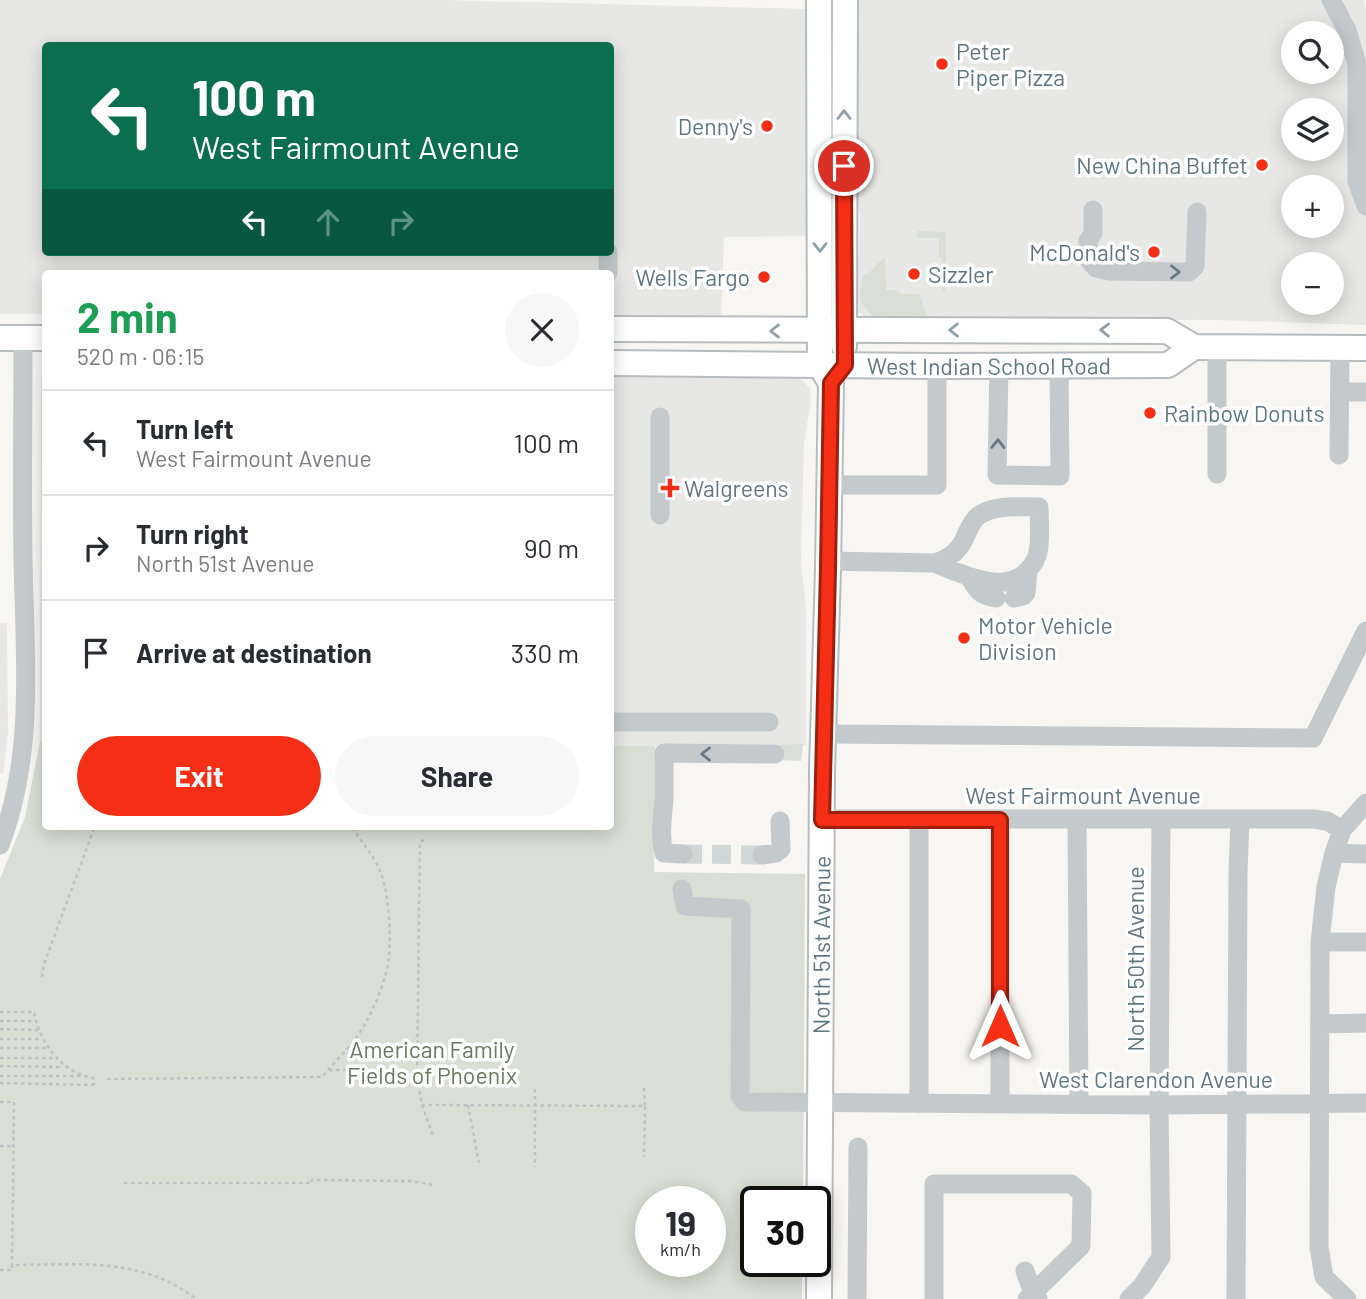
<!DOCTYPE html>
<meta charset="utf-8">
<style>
body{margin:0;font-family:Barlow,sans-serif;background:#f7f7f7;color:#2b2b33;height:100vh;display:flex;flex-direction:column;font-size:26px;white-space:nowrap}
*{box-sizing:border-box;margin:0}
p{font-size:23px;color:#7c7c81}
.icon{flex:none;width:38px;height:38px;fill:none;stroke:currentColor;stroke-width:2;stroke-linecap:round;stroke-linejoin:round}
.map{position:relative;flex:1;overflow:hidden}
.side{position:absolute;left:42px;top:270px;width:572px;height:560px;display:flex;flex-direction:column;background:#fff;border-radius:7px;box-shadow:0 4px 18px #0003}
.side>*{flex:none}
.banner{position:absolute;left:42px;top:42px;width:572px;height:214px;border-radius:7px;box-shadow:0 4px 18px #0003;background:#0b6e4f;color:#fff;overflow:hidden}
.controls{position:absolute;left:1281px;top:21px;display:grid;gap:14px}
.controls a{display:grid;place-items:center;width:63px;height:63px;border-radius:50%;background:#fff;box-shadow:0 4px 18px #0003;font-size:35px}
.speed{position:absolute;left:635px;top:1186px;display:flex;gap:14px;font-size:35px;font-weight:700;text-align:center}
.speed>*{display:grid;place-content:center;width:91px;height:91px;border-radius:50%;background:#fff;box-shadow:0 4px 18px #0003;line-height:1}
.speed small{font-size:18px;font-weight:400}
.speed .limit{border:4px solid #111;border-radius:10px;background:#fff;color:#111}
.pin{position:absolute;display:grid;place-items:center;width:60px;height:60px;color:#fff;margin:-30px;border:4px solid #fff;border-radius:50%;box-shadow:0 2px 7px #0007}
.me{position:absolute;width:77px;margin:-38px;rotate:0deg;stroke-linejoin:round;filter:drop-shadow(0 0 5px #0008)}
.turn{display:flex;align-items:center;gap:24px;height:147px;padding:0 35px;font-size:32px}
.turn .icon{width:91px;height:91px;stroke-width:2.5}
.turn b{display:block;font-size:49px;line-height:60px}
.lanes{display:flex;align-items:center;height:66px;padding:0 35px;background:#0003;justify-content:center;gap:35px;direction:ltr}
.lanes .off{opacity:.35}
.round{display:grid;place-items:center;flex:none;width:74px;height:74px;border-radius:37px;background:#f7f7f7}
.overview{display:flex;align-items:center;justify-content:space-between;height:119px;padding:0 35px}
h1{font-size:42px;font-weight:700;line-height:52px;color:#1e9e55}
.action{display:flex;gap:14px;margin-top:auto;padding:14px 35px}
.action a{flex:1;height:80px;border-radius:42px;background:#f42f16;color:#fff;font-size:28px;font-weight:700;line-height:80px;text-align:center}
.action a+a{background:#f7f7f7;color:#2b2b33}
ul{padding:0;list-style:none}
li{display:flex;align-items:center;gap:21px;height:105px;padding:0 35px;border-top:2px solid #e1e1e2}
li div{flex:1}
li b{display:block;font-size:26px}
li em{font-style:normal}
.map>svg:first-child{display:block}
.built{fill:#e7e8e6;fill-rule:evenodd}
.green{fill:#d9dfd4;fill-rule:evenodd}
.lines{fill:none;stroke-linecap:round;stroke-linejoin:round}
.minor-tunnel{stroke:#d1d6d6;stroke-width:19;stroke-dasharray:19 10;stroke-linecap:butt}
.major-casing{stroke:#b7bcbf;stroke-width:28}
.path{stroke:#bfc2c4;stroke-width:2.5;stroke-dasharray:3.5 3.5;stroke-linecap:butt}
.minor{stroke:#c4c9cc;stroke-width:19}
.major{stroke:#fff;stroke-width:24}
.oneway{stroke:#8f9fa7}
.oneway2{stroke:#647a85}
.route-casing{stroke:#9f1f0e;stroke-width:18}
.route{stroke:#f42f16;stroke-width:12}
.poi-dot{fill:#f42f16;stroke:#fff;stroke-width:2.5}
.labels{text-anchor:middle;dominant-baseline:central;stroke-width:7;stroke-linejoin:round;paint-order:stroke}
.poi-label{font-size:23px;fill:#5f7681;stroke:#fff;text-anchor:start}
.street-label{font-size:23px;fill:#5f7681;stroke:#fff}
.park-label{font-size:23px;fill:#66795e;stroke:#fff}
</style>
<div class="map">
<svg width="1366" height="1299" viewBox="0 0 1366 1299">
<rect width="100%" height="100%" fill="#f7f6f3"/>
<path class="built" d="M0,0H442L808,9L809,236L724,237L721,320L611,319V273H46L45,314H0ZM46,46H611V252H46Z
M855,0H1363L1366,7V325L1216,320L874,318L866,317L859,313L854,307L853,300L859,254L860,216L854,189ZM1293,33H1332V72H1293ZM1293,110H1332V149H1293ZM1293,187H1332V226H1293ZM1293,264H1332V303H1293Z
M45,369L46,742H40L41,378Z
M611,374L794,376L800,378L810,388L811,401L804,442L801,561L806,608V745L611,746Z
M0,623H7L8,734L3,774H0Z"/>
<path class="green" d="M917,231L946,232L945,291H942V258H939V238H917Z
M885,258L886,290H896L901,294H919L927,316H873C855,301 860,295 863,274L867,275L878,263Z
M40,742H45L46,826H611V746H655L654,872L805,874L803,1202H756V1262H802V1299H0V879L25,817ZM651,1202H710V1262H651Z
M803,744L801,761L777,760V745Z"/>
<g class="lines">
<path class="minor-tunnel" d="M683,854L762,855"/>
<defs>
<g id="major">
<path d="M611,329L1167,331L1194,347L1366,348"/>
<path d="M0,338H46"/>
<path d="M844,346L845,0"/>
<path id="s1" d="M611,363L937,366L1168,365L1194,347"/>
<path id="s2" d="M819,1299L822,771L828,569L831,383L820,365L819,0"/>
</g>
</defs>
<use href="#major" class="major-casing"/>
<path class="path" d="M42,977L44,964L95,826
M0,1012H34C39,1042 62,1073 93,1078L94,1085
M0,1021H35
M0,1029L39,1030
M0,1039H42
M0,1048H49
M0,1058H56
M0,1066L63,1067
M329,1070H361V1075L417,1077L420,842L425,839
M0,1076H81
M417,1077L422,1105L645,1106L644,1157
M107,1079L322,1077C337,1059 355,1043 366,1022C375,1007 388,974 389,956C391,934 389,897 382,876C375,857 362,842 351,826
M0,1083L94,1085
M644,1088L645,1106
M535,1089V1167
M0,1102H14L12,1265
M422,1105L434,1138
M468,1105L479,1163
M0,1146H13
M124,1183H312V1180L411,1181L434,1185
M0,1270H12V1265C78,1265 141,1256 196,1299"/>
<path class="minor" d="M1331,0L1347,30L1357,64V181L1366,206
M1093,210V233L1088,241V254L1089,260L1096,268L1109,271L1189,272L1195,266L1197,212
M608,252V273
M999,365L997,475L1060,476L1059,365
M1340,392H1366
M660,417V515
M1339,455L1340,348
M1217,474V347
M829,485H937V366
M828,561L934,563C949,559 960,551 966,535C969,529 972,521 978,516C995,504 1020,507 1039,507C1039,521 1041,538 1038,552C1037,559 1032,566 1027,571C1005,596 960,573 934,563
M969,577C978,591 979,595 996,598
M1014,598L1023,596L1026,593L1028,570
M611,722H769
M824,734L1313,738L1366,631
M822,819H1313L1327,821L1342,830
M1000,819V1104
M1077,819L1079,1104
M919,820V1104
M0,845C35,755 25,656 23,562C22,487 23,413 23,339
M1334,853L1366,854
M683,854L664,853C659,833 663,817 664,798C664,783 664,768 664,753L775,754
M762,855L776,853L781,849L780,821
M682,889L685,906L741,909L740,1096L745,1102L1159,1105L1366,1103
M1320,942H1366
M1320,1024L1366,1023
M1025,1271L1033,1293L1038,1299
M857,1299L858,1147
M934,1299V1184H1071L1082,1193L1081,1246L1027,1299
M1129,1299L1142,1286L1161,1257L1159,1105L1161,819
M1236,1299L1238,872L1240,820
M1347,1299L1324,1277L1319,1247L1320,942L1326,887L1334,853L1342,830L1366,803"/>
<use href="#major" class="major"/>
</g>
<defs><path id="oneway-chevron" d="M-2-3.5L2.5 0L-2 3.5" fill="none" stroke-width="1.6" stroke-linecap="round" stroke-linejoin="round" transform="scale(1.75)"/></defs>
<g class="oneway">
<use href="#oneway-chevron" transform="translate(844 115) rotate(-90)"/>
<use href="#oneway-chevron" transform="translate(820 247) rotate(90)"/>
<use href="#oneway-chevron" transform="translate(954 330) rotate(180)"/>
<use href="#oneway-chevron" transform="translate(1105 330) rotate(-179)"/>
<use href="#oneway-chevron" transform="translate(775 331) rotate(-180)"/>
</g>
<g class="oneway2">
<use href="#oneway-chevron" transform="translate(1175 272)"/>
<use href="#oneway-chevron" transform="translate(998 444) rotate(-89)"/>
<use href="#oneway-chevron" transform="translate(706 754) rotate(-180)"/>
</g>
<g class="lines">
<defs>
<path id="route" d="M844,166L845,365L831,383L828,569L822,820H1000V1026"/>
</defs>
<use href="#route" class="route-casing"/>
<use href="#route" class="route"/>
</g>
<g class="poi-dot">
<circle cx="942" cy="64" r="7"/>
<circle cx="767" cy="126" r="7"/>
<circle cx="1262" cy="165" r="7"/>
<circle cx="1154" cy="252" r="7"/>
<circle cx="914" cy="274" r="7"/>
<circle cx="764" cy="277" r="7"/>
<circle cx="1150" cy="413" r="7"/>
<path d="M666.5 477.5h7v7h7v7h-7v7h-7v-7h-7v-7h7z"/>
<circle cx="964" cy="638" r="7"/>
</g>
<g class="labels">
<g class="poi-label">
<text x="956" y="51">Peter<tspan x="956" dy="26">Piper Pizza</tspan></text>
<text x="753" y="126" text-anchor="end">Denny's</text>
<text x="1248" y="165" text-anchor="end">New China Buffet</text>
<text x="1140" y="252" text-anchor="end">McDonald's</text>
<text x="928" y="274">Sizzler</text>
<text x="750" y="277" text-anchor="end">Wells Fargo</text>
<text x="1164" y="413">Rainbow Donuts</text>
<text x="684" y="488">Walgreens</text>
<text x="978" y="625">Motor Vehicle<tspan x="978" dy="26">Division</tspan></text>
</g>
<g class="street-label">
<text stroke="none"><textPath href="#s1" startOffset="378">West Indian School Road</textPath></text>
<text x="1083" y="795">West Fairmount Avenue</text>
<text stroke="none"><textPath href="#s2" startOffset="354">North 51st Avenue</textPath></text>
<text transform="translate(1135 959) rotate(-90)">North 50th Avenue</text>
<text x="1156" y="1079">West Clarendon Avenue</text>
</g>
<g class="park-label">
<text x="432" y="1049">American Family<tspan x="432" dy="26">Fields of Phoenix</tspan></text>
</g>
</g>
</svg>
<div class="controls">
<a><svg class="icon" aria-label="search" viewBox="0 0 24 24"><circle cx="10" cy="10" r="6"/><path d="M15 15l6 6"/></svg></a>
<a><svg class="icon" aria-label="layers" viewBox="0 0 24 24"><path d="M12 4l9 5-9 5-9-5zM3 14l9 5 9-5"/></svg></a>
<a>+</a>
<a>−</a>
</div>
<div class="speed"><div>19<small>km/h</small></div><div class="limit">30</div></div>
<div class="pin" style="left:844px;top:166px;background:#d93025"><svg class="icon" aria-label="arrive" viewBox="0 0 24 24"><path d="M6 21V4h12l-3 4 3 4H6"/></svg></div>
<svg class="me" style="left:1000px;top:1026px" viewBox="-20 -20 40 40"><path d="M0-17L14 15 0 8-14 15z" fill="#f42f16" stroke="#fff" stroke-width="4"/></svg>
<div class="banner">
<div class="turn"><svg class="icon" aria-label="left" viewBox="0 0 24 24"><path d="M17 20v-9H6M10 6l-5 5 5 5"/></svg><div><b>100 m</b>West Fairmount Avenue</div></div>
<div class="lanes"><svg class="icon" aria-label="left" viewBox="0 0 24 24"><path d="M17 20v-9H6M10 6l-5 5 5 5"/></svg><svg class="icon off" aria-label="ahead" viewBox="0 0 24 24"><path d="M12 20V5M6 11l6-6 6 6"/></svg><svg class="icon off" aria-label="right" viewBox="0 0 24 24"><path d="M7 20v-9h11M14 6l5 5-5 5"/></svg></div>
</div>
<section class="side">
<div class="overview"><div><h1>2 min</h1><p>520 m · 06:15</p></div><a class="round"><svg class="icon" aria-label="close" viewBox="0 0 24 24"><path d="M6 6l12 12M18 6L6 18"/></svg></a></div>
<ul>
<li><svg class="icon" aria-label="left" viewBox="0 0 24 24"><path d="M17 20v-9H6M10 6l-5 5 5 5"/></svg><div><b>Turn left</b><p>West Fairmount Avenue</p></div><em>100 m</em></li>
<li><svg class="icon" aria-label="right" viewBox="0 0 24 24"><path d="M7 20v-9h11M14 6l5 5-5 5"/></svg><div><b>Turn right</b><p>North 51st Avenue</p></div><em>90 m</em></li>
<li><svg class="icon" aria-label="arrive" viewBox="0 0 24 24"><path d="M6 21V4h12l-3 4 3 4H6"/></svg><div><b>Arrive at destination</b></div><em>330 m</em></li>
</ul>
<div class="action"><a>Exit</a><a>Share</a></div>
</section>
</div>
